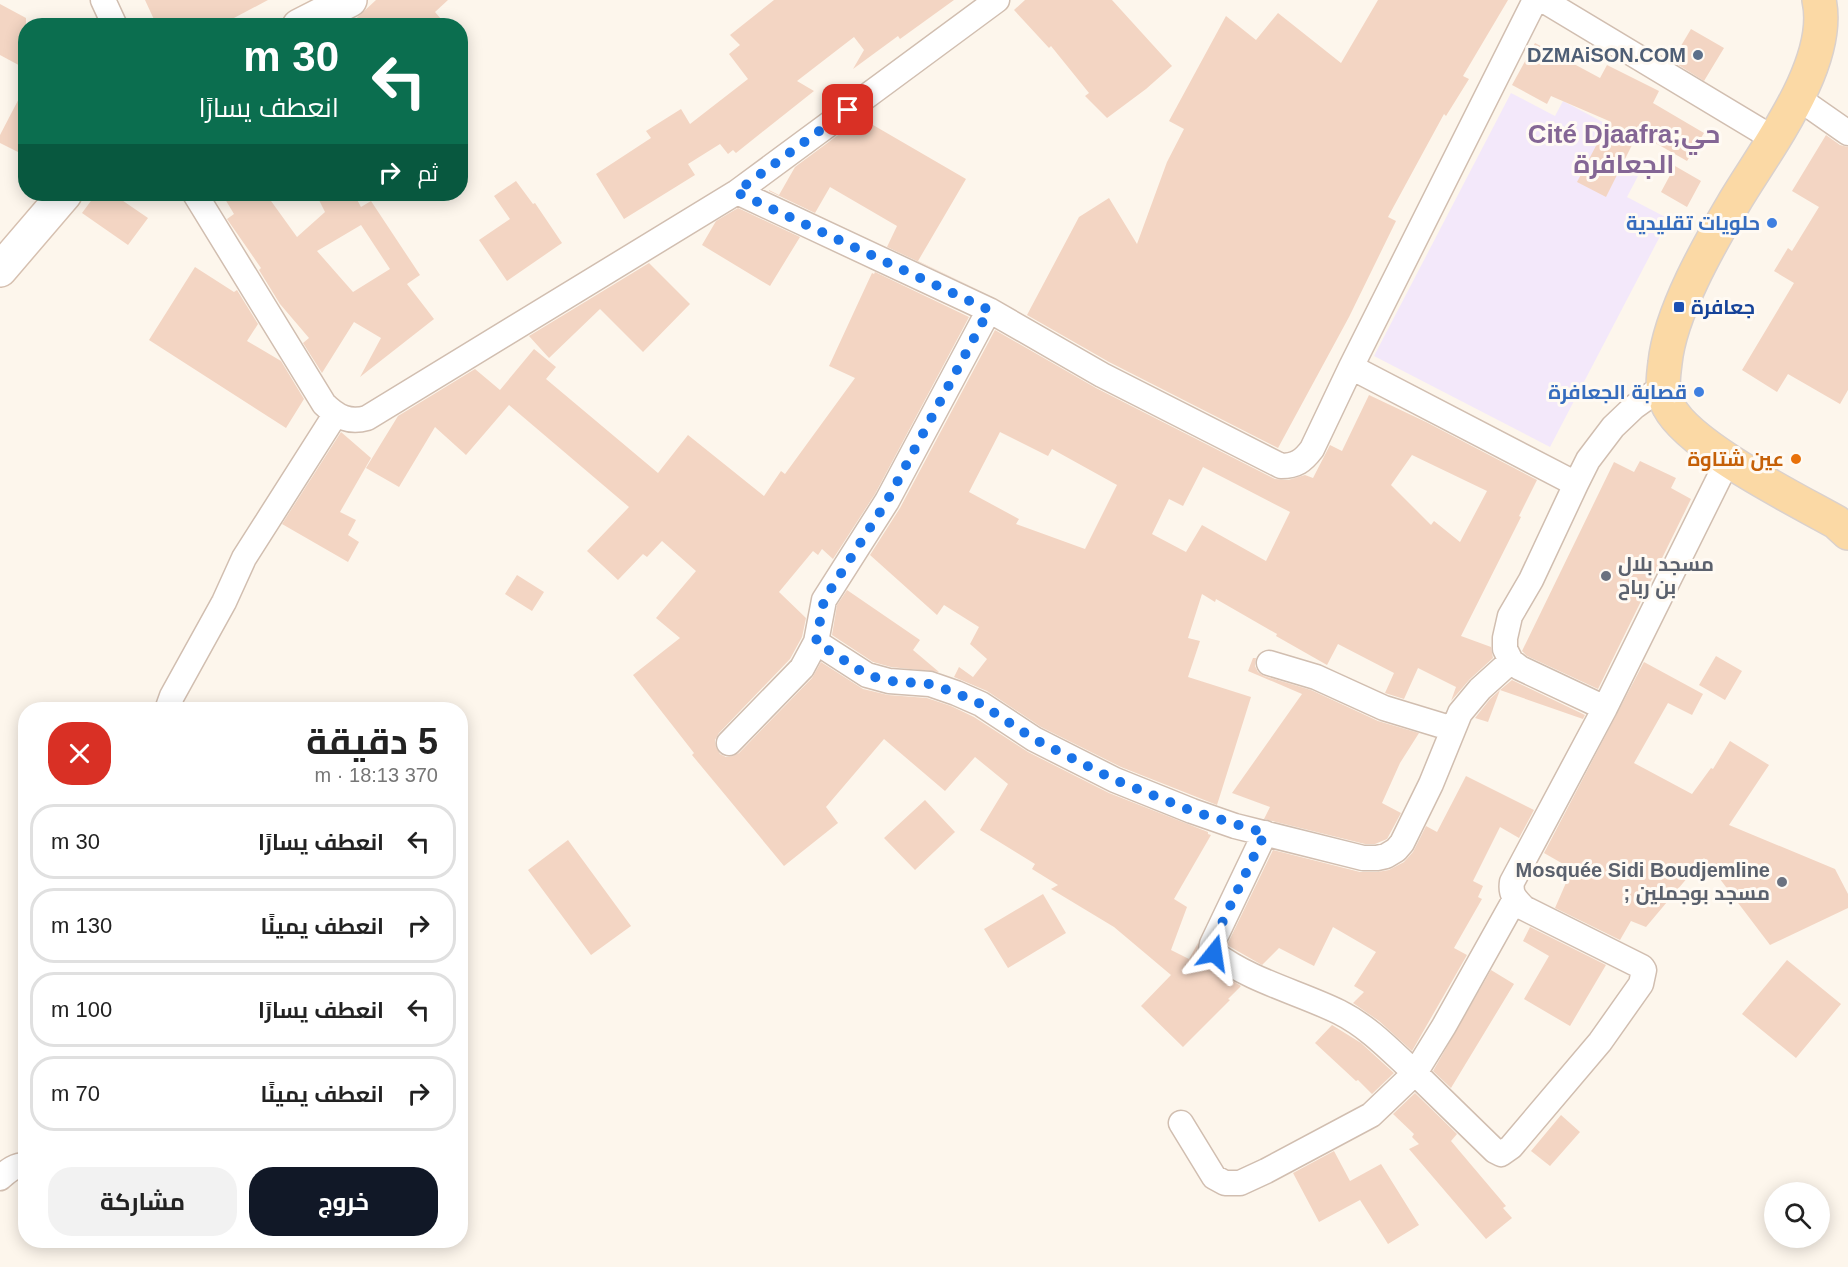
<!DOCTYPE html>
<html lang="ar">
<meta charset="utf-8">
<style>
body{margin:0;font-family:Helvetica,Cairo,sans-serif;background:#f2f2f2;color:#222;direction:rtl;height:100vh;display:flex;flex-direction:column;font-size:22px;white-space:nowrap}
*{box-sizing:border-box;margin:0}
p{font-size:20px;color:#767676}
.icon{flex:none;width:33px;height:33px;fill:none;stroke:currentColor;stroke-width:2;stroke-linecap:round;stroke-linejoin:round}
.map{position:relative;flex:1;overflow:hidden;direction:ltr}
.sheet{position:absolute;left:18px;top:702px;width:450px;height:546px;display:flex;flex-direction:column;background:#fff;border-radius:24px;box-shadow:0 3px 15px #0003;direction:rtl}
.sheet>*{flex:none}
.top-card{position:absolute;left:18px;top:18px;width:450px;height:183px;border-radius:24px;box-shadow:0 3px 15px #0003;direction:rtl;background:#0b6e4f;color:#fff;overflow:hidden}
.tools{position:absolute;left:1764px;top:1182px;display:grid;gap:12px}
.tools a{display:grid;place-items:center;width:66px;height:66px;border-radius:50%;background:#fff;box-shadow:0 3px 15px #0003;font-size:30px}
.pin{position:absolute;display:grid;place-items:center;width:51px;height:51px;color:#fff;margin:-26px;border-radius:12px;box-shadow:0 3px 9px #0006}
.me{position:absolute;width:66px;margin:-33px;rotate:15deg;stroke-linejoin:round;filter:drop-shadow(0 0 4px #0008)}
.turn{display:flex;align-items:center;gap:21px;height:126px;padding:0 30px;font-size:27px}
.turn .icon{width:78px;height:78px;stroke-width:2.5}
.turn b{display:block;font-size:42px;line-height:51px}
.then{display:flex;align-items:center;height:57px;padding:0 30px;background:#0003;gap:12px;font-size:22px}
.round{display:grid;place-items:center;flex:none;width:63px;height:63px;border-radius:24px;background:#f2f2f2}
.summary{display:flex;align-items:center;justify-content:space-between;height:102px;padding:0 30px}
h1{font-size:36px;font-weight:700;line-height:45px}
.primary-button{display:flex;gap:12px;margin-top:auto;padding:12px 30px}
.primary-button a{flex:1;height:69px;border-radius:24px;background:#111827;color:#fff;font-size:24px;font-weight:700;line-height:69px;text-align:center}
.primary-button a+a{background:#f2f2f2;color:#222}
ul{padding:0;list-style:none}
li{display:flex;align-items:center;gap:18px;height:75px;margin:0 12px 9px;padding:0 18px;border:3px solid #e0e0e0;border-radius:24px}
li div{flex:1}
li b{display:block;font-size:22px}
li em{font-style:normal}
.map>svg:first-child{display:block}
.education{fill:#f3e8fa}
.building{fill:#f3d5c3;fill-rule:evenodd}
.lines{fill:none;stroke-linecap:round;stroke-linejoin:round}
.minor-casing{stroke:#d1beb0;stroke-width:27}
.secondary-casing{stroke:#d6c0b0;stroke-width:36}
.primary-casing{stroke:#dad1cd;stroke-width:36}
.minor{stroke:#fff;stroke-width:24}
.secondary{stroke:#fff;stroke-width:33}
.primary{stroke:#fbd9a5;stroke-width:33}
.route{stroke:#1a73e8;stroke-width:10;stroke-dasharray:0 18}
.service-dot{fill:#5c6f8a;stroke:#fffaf3;stroke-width:2}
.shop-dot{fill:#3f7fe0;stroke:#fffaf3;stroke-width:2}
.transit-dot{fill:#1a4fb4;stroke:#fffaf3;stroke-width:2}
.food-dot{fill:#e8710a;stroke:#fffaf3;stroke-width:2}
.worship-dot{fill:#6b7280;stroke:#fffaf3;stroke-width:2}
.labels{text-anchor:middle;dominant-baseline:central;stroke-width:6;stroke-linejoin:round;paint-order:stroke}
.service-label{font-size:20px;font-weight:bold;fill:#4e5e75;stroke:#fffaf3;text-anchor:end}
.shop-label{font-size:20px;font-weight:bold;fill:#366cbe;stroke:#fffaf3;text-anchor:end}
.transit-label{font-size:20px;font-weight:bold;fill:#164399;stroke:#fffaf3;text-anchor:start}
.food-label{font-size:20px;font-weight:bold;fill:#c56008;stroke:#fffaf3;text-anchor:end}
.worship-label{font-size:20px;font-weight:bold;fill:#5b616d;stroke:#fffaf3;text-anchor:start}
.district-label{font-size:26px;font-weight:bold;fill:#846695;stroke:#fffaf3}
</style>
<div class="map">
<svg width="1848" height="1267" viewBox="0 0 1848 1267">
<rect width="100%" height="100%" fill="#fdf6ec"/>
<path class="education" d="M1511,93L1555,116L1563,101L1631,137L1617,165L1638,176L1627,197L1669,219L1550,447L1374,356Z"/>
<path class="building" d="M145,0H268L219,26H157Z
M376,0H448L435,12L447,26H348Z
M774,0H954L900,39L898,36L853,69L864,50L854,37L797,81L814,91L761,133L736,153L733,150L728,154L720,144L688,164L695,175L624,219L596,174L651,138L646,131L681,109L690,124L748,79L729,54L740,45L730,35Z
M1025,0H1112L1172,66L1146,89L1107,118L1085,96L1089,93L1051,46L1049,48L1014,10Z
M1378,0H1508L1463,76L1469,79L1446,116L1444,114L1388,217L1396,221L1349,317L1278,448L1109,362L1027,315L1079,217L1109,198L1137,244L1167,162L1184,129L1169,121L1226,16L1256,40L1278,13L1341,63Z
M0,4L26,18V69L0,55Z
M1691,29L1724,48L1704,81L1672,61Z
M1535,43L1600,78L1607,65L1659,91L1653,103L1704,133L1687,161L1638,133L1606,197L1577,182L1609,121L1551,96L1547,104L1512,85Z
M26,85V156L0,143V135Z
M861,118L966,179L918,261L985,293L887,247L897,226L830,187L815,213L769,191V190L779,195L795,167Z
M1826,135L1840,145L1848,147V390L1840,404L1788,374L1777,392L1742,370L1794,283L1774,271L1788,248L1792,251L1819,207L1792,191Z
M1675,166L1701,181L1687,207L1661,192Z
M516,181L533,204L535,203L562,243L507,281L479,240L510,219L494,196Z
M96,194H113L148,218L128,245L82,213Z
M222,194H266L297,237L325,212L316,194H354L361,207L371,201L420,275L407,284L434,319L360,377L381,338L354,322L322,373L303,343L309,338L280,304L259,270L261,268L227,219L234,214ZM361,225L390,269L353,292L317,251Z
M738,208L800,237L770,286L702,245L716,221Z
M649,263L690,304L643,352L600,309L549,358L529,336Z
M195,267L234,292L237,290L258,324L247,341L281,361L304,399L286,428L149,340Z
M875,272L969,317L875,494L833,559L822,549L818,555L813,551L779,592L806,618L802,637L790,659L719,733L715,740L716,747L720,754L726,757L733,756L739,753L812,678L821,662L863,689L888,695L927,698L951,706L974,717L1028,752L1109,793L1208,832V834L1211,835L1174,899L1187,907L1171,950L1189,959L1198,943L1197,953L1203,962L1241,986L1228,999L1230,1000L1183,1047L1141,1006L1171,975L1114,927L1051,889L1058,885L1032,869L1035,864L980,830L1008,784L975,757L945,791L884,739L826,807L838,823L784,866L692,755L694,753L633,675L680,638L656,618L696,571L662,541L647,557L643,554L618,580L587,551L629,507L509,405L466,455L435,427L399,487L366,468L398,416L475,369L500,390L534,349L556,367L546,379L658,473L688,435L764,496L781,471L785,474L855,378L829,366L872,273L874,274Z
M995,330L1096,388L1275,479L1288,480L1305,475L1313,478L1330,445L1342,451L1369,395L1426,422L1537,480L1519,516L1521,517L1461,636L1491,647L1493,658L1470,679L1451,701L1456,687L1418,668L1404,699L1385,693L1394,673L1338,644L1327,665L1276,636L1277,634L1216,599L1215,602L1202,594L1188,638L1200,641L1188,677L1251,697L1217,805L1121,767L1041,727L987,691L954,677L959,667L973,677L987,659L970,644L979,627L944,605L937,615L870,555L900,508ZM1000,432L1048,456L1052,449L1117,485L1085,549L1016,524L1019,519L969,492ZM1412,455L1487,491L1460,542L1434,521L1431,525L1391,485ZM1203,467L1290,512L1266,561L1202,525L1186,552L1152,534L1169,499L1183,506Z
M341,432L371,458L340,512L356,520L348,535L359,542L348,562L282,524Z
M1640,461L1676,478L1671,488L1691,499L1598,689L1527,656L1522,651L1614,462L1634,472Z
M517,575L544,592L532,611L505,594Z
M847,590L920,640L913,650L939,672L891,667L873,662L832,635L837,605Z
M1716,656L1742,671L1725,700L1699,685Z
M1253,658H1256L1255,666L1258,672L1264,676L1311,690L1378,721L1419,733L1400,763L1382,803L1401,813L1387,839L1375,844H1365L1264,819L1270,807L1232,793L1302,694L1248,671Z
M1644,662L1703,694L1692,715L1668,703L1634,763L1692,794L1711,768L1713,769L1730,741L1769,765L1729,825L1835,869L1848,894V908L1770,945L1704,858L1646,927L1631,921L1620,940L1555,908L1572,869L1544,853Z
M1512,680L1514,681L1585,715L1583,719L1500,690Z
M1500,690L1488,722L1475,718L1490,699Z
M1466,776L1534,810L1519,838L1500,827L1473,881L1483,886L1478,897L1482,899L1454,948L1467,955L1412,1051L1379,1021L1353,1003L1364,992L1354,986L1376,952L1333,927L1314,966L1279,948L1262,965L1227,945L1273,850L1360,872H1377L1389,870L1404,862L1413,852L1426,826L1437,832Z
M925,800L955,832L915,870L884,838Z
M568,840L631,926L591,955L528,870Z
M1043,894L1066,933L1008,968L984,929Z
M1530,927L1606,965L1570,1026L1524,999L1549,956L1523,941Z
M1787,960L1841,1004L1796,1058L1742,1014Z
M1491,970L1514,984L1451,1088L1433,1071Z
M1332,1025L1361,1043L1394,1073L1372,1094L1358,1080L1356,1081L1315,1043Z
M1415,1093L1457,1134L1451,1141L1506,1206L1503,1208L1512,1218L1486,1239L1409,1149L1419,1144L1412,1137L1414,1134L1393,1114Z
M1561,1115L1580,1132L1550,1166L1531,1151Z
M1334,1151L1350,1181L1381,1164L1419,1225L1388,1244L1360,1200L1319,1222L1293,1173Z"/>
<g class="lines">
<defs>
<path id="minor" d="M103,0L115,26
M1543,0L1774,139
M1798,98L1848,133
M737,192L989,310L1102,375L1281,466C1296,466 1303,461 1312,449L1351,367L1535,0
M195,194L324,404C337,417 349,423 367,418L737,192L997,0
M1351,367L1576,484
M1662,387L1634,407L1613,427L1588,460L1576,484L1531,580L1510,616L1505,638V649L1511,661L1520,668L1605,708L1728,460
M816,642L867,675L889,681L930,684L956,693L981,704L1034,739L1115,780L1192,811L1235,826L1363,858H1377L1386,856L1396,850L1402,843L1431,784L1460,713L1480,689L1511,661
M1269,663L1316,677L1384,708L1453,729
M167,710L172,696L224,602L244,558L335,415
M729,743L802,668L816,642L824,600L887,501L989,310
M1515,899L1444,1026L1415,1073L1495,1151L1501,1154L1511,1147L1600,1042L1641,984L1644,970L1642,967L1524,908C1515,899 1510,894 1512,882L1605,708
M1181,1123L1214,1177L1225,1183H1240L1266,1171L1371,1115L1415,1073C1391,1051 1369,1027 1339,1012C1298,992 1251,981 1214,953L1211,949L1212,944L1265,833
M0,1178C8,1171 14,1165 26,1165"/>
<path id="secondary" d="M299,26L350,0
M0,270L65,194"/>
<path id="primary" d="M1819,0C1833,63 1766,149 1735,201C1709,245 1670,313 1665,363C1663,378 1661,393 1669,407C1690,447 1795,499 1836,522L1848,533"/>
</defs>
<use href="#minor" class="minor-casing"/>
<use href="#secondary" class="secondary-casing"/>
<use href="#primary" class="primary-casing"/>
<use href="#minor" class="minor"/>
<use href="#secondary" class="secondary"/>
<use href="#primary" class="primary"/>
</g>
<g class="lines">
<path class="route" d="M848,110L736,192L989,310L887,501L824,600L816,642L867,675L889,681L930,684L956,693L981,704L1034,739L1115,780L1192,811L1265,833L1212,944L1211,949L1214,953"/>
</g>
<circle class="service-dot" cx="1698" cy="55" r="6"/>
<g class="shop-dot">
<circle cx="1772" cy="223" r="6"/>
<circle cx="1699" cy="392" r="6"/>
</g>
<rect class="transit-dot" x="1673" y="301" width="12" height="12" rx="3"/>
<circle class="food-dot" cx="1796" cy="459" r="6"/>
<g class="worship-dot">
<circle cx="1606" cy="576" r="6"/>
<circle cx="1782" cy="882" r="6"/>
</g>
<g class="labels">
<g class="service-label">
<text x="1686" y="55">DZMAiSON.COM</text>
</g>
<g class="shop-label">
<text x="1760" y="223">حلويات تقليدية</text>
<text x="1687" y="392">قصابة الجعافرة</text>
</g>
<g class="transit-label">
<text x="1691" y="307">جعافرة</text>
</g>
<g class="food-label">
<text x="1784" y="459">عين شتاوة</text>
</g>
<g class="worship-label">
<text x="1618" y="564">مسجد بلال<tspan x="1618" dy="23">بن رباح</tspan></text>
<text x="1770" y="870" text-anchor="end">Mosquée Sidi Boudjemline<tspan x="1770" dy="23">; مسجد بوجملين</tspan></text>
</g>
<g class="district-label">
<text x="1624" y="134">Cité Djaafra;حي<tspan x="1624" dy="30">الجعافرة</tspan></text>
</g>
</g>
</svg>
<div class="tools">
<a><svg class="icon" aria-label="search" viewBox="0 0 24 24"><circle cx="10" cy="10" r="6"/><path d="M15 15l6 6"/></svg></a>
</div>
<div class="pin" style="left:848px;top:110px;background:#d93025"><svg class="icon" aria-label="arrive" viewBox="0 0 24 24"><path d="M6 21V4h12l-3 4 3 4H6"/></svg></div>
<svg class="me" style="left:1214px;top:953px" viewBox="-20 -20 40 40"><path d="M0-17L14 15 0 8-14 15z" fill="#1a73e8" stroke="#fff" stroke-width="4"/></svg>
<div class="top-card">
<div class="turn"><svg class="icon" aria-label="left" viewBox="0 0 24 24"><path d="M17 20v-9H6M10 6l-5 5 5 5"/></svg><div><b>30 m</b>انعطف يسارًا</div></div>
<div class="then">ثم<svg class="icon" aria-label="right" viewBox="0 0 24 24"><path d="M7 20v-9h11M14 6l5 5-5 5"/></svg></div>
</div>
<section class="sheet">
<div class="summary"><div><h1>5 دقيقة</h1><p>370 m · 18:13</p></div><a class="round" style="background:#d93025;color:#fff"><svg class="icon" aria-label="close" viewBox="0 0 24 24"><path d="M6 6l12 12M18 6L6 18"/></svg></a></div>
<ul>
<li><svg class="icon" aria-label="left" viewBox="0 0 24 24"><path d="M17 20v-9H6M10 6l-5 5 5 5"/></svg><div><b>انعطف يسارًا</b></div><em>30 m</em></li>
<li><svg class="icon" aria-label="right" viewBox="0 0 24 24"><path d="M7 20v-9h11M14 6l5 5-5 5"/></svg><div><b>انعطف يمينًا</b></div><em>130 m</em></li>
<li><svg class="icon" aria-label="left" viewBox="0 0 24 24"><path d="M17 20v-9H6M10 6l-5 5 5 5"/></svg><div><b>انعطف يسارًا</b></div><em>100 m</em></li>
<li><svg class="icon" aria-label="right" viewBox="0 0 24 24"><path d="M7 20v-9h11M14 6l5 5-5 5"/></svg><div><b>انعطف يمينًا</b></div><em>70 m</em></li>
</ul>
<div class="primary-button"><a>خروج</a><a>مشاركة</a></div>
</section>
</div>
